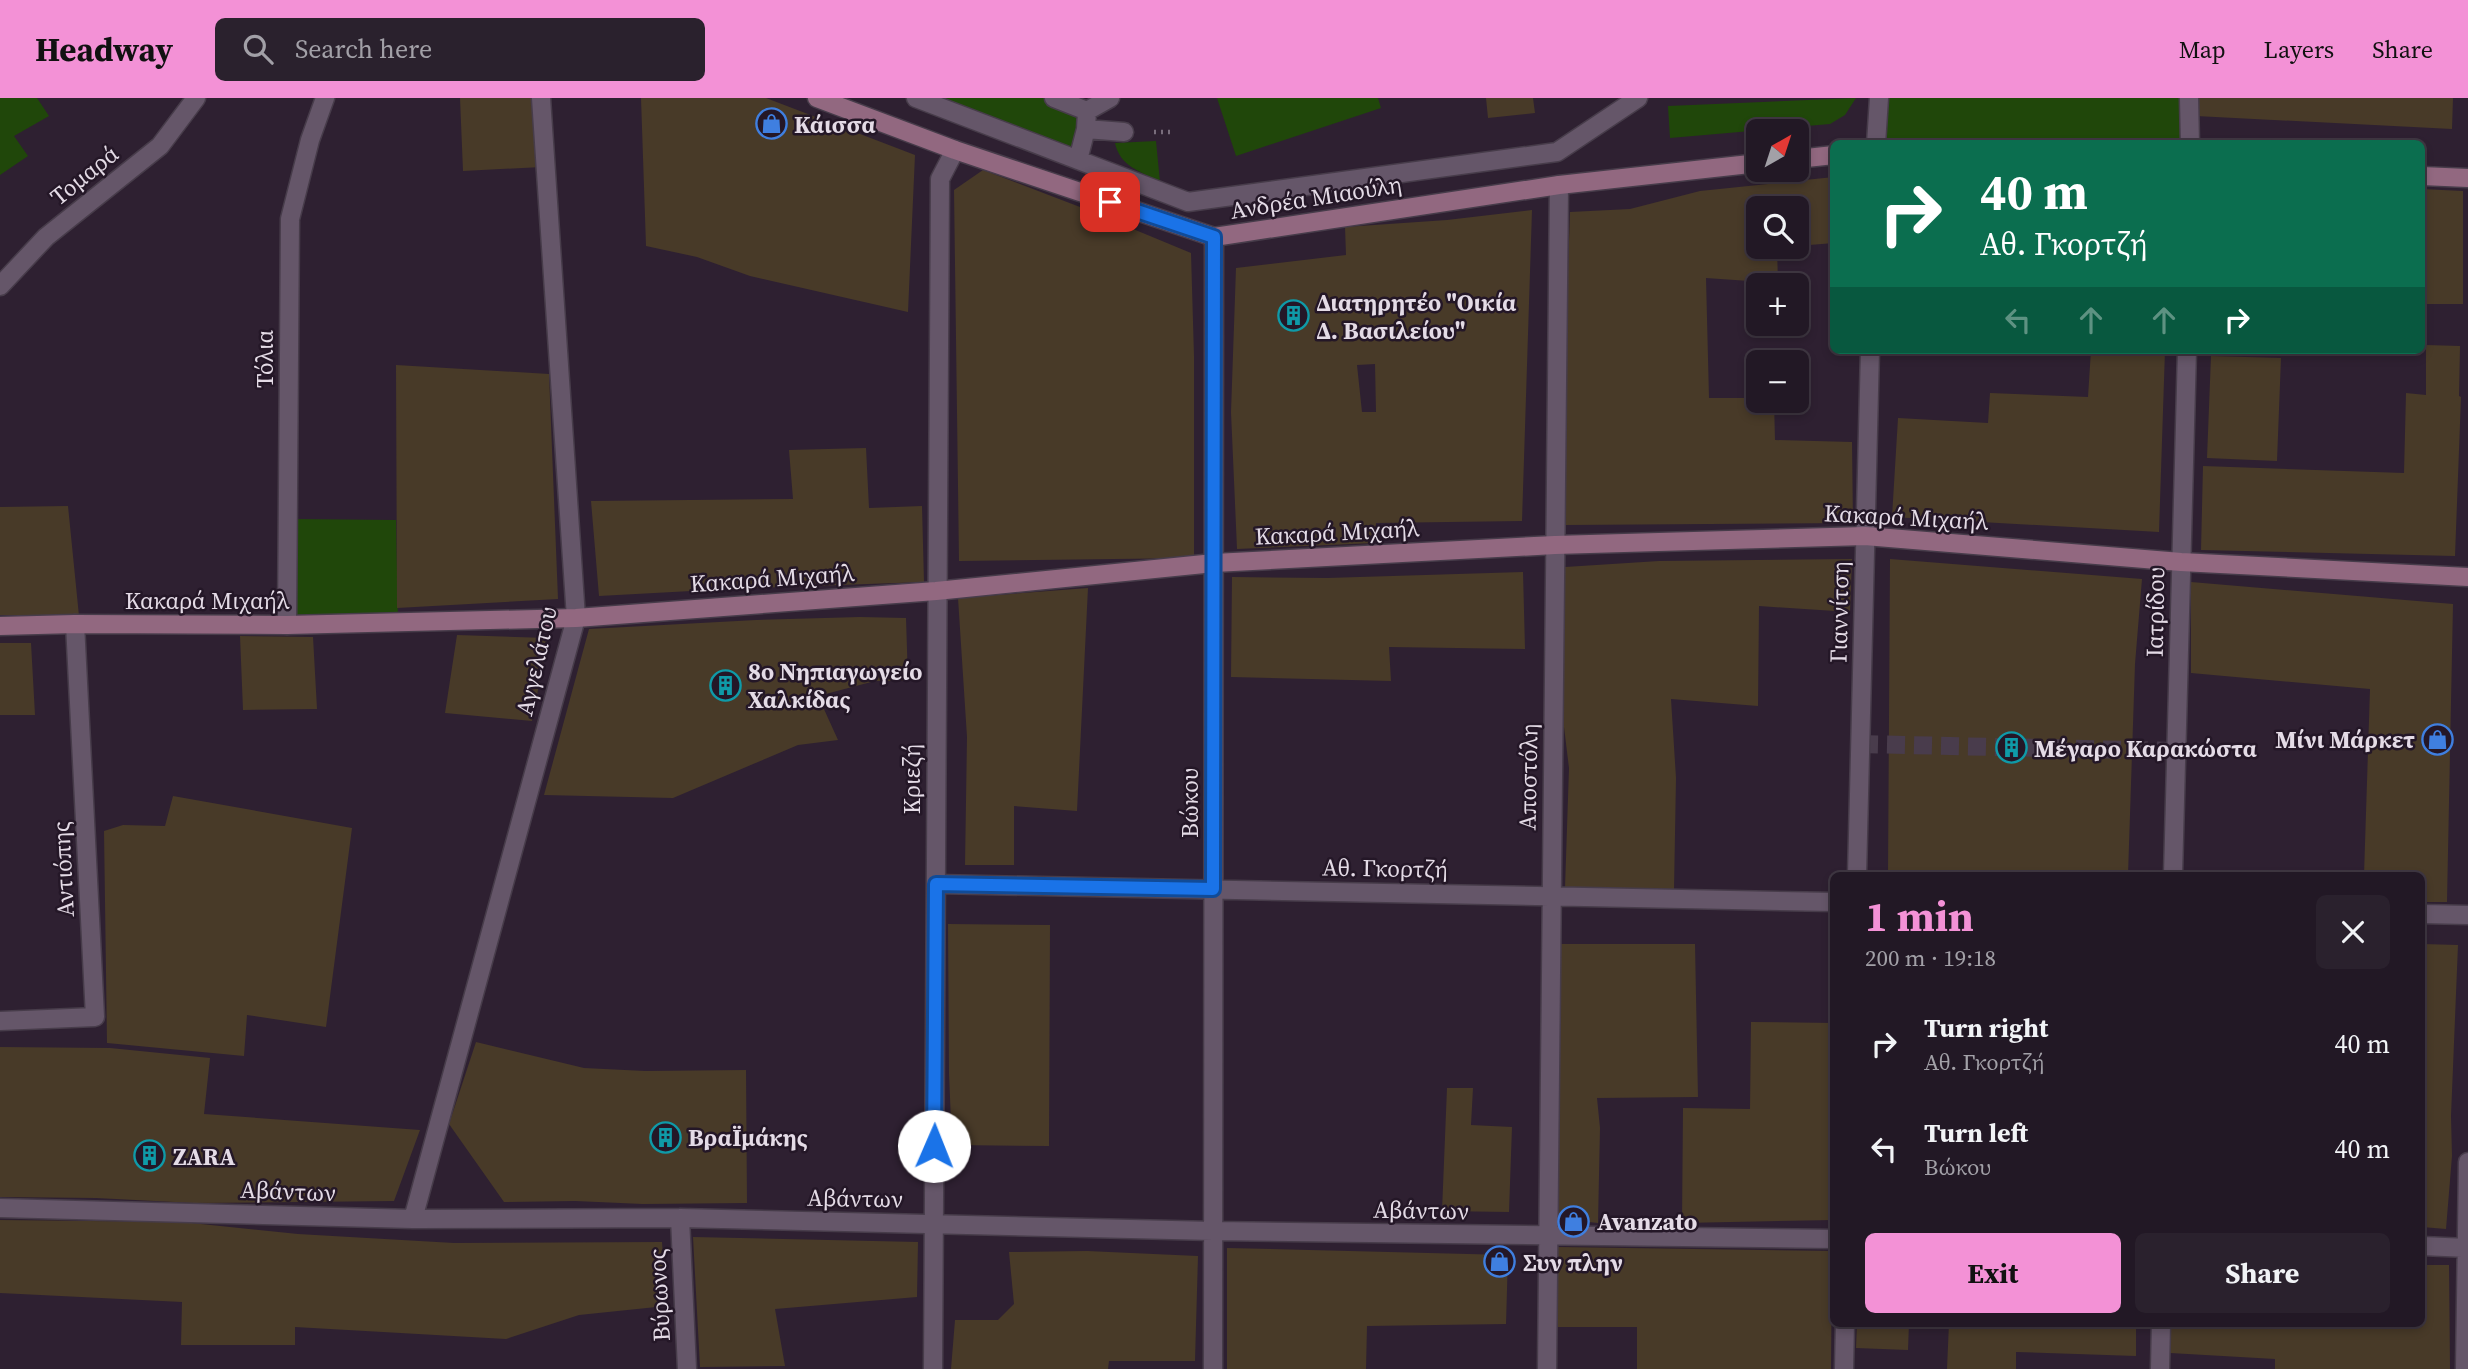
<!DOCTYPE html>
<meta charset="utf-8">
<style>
body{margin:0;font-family:"Source Serif 4",serif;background:#2a212d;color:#f1f3f6;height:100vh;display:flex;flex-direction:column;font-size:26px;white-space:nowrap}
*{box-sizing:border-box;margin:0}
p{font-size:23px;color:#a2a0a7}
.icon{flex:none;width:38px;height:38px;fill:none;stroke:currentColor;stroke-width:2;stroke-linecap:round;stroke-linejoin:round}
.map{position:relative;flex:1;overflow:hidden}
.sheet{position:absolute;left:1830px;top:774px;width:595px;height:455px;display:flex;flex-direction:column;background:#221825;border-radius:10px;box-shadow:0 4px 10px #0003,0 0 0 2px #3f3742}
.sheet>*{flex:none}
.banner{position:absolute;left:1830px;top:42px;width:595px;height:214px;border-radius:10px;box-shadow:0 4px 10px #0003,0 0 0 2px #3f3742;background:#0b6e4f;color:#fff;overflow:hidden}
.needle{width:46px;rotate:39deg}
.fabs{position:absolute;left:1746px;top:21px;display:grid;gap:14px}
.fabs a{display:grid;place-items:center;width:63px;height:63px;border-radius:10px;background:#221825;box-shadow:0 4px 10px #0003,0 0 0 2px #3f3742;font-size:35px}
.pin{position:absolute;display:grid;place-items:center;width:60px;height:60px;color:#fff;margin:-30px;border-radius:14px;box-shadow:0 4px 10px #0006}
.me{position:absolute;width:77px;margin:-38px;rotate:1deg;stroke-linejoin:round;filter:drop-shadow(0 0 5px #0008)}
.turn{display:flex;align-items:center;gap:24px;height:147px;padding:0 35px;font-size:32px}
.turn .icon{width:91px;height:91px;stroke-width:2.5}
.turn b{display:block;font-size:49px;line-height:60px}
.lanes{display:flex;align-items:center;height:66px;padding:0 35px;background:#0003;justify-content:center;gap:35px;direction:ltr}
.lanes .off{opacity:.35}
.round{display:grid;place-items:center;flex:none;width:74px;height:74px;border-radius:10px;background:#2a212d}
.overview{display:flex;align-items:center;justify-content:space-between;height:119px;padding:0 35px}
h1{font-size:42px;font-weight:700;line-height:52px;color:#f391d6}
.button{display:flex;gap:14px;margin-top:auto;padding:14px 35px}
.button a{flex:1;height:80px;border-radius:10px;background:#f391d6;color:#111;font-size:28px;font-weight:700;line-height:80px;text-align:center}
.button a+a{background:#2a212d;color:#f1f3f6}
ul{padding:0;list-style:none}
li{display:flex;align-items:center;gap:21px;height:105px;padding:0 35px}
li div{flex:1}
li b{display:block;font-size:26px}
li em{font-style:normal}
header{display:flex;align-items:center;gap:42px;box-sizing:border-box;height:98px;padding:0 35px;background:#f391d6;color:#111}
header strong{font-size:33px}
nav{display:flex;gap:38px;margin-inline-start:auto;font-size:24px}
.search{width:490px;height:63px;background:#2a212d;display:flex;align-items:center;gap:18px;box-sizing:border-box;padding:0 24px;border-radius:10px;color:#a2a0a7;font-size:26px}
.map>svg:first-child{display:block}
.green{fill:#20470a}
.building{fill:#483a28;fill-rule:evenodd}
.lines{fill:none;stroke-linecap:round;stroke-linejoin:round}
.street-tunnel{stroke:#493c4c;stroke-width:18;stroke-dasharray:18 9;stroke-linecap:butt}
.street-casing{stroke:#473c4a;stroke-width:21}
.secondary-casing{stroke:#473c4a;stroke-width:21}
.path{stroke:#796d7c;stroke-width:4.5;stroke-dasharray:2 5;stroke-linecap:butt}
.street{stroke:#655669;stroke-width:18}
.secondary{stroke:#926880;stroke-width:18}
.route-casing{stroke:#114b97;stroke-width:18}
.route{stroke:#1a73e8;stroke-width:12}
.labels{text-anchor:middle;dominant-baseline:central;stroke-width:5;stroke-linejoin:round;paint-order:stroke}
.poi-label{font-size:24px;font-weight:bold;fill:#e4dbe6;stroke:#241727;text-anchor:start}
.street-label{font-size:24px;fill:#e4dbe6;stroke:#241727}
</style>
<header>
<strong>Headway</strong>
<div class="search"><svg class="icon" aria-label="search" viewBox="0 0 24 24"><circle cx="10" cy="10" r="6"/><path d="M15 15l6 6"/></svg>Search here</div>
<nav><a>Map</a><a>Layers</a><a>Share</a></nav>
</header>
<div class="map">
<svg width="2468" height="1271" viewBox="0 0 2468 1271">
<rect width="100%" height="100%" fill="#2e2031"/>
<path class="green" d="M0,0H37L49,18L14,38L28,58L0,77Z
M917,0H1054L1087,13L1078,62Z
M1217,0H1378L1381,10L1236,58Z
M1856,0L1845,17L1830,26L1670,40L1668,8Z
M1879,0H2189L2190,45L1876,46Z
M1156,43L1160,84C1141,73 1120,69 1115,45Z
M288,421L396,422L398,524L287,527Z"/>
<path class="building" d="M460,0H536L542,69L463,73Z
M641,0H766L915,57L908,214L750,178L697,159L646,148Z
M1486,0H1533L1535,15L1488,20Z
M2197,0H2453L2452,31L2196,18Z
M983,72L1080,109L1191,155L1194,258V460L959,463L954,92Z
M1834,79V145L1797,148V110H1759V149H1777L1778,185L1706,180L1709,300H1759V303H1774L1775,342L1852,344L1853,425L1566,427L1565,262L1570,114L1630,111L1700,93Z
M2422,91L2463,93V206H2422Z
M1532,112L1522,423L1376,425L1375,445L1237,451L1231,314L1236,170L1346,157L1345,129L1447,122ZM1375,266L1376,314H1362L1357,267Z
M2426,247L2460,248L2459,298L2461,299L2455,458L2201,452L2203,368L2404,375L2406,295L2426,297Z
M2091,252H2165L2159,434L1892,419L1898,320L1988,325L1990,295L2088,299Z
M2211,258L2281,260L2277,363L2207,360Z
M396,267L549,276L558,501L397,510Z
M866,350L869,410L922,408L924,484L728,491L599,498L591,403L793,401L789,352Z
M68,408L79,518L0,517V409Z
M1852,461L1850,514L1759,508L1758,608L1671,601L1676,680L1674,792L1565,790L1569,670L1560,596L1565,469L1659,463Z
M1890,461L2142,481L2135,566L2128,777H1888Z
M1523,474L1525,551L1389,549L1391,583L1231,579L1232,479L1327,480Z
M2191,484L2453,506L2447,804H2422V777H2364L2370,591L2191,575Z
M1088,490L1077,713L1014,708V767H965L967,639L958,500Z
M860,519L906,520L908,583H875L818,598L838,642L798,647L673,700L544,697L589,531L756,522Z
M457,537L548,540L532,623L445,615Z
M240,538L313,539L317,611L243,612Z
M0,545H31L35,617H0Z
M173,698L352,730L326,929L247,917L244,958L107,945L104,733L123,727L165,728Z
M948,826L1050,827L1049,1048L952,1047L949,976Z
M1558,846H1695L1698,999L1597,1000L1600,1030L1598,1125L1552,1120Z
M2422,846L2458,847L2451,1018L2452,1058L2446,1131L2422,1129Z
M1751,924L1834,925V1122L1682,1125L1683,1010L1750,1011Z
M476,944L584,970L645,973L746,972L747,1105L643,1106L575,1103L504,1104L449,1026Z
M0,949L110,950L210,960L204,1016L420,1032L394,1103L194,1105L96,1100L0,1099Z
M1447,990H1473L1471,1027L1512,1029L1509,1114L1442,1113Z
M0,1122L182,1124L298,1136L454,1145L662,1144L666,1208L579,1217L506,1241L295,1229V1247H181L182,1204L0,1195Z
M693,1139L918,1144L917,1199L775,1211L785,1268L700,1269Z
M1558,1149L1832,1153L1831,1271H1637V1229H1558Z
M1227,1150L1508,1157L1506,1226L1367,1228L1366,1271H1227Z
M1087,1153L1198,1158L1195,1263H1109L1108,1271H951L955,1222H998L1014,1206L1009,1154Z
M2422,1167H2449L2450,1271H2275V1261L2170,1255V1225H2422Z
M1857,1225H1909L1908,1252L1856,1250Z
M1949,1225H2136V1258L2016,1254V1271H1947Z"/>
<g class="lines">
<path class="street-tunnel" d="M1860,646L2176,653"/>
<defs>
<path id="street" d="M916,0L1188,104L1557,54L1638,0
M1054,0L1087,13
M2189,0L2190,46
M1087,13L1110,0
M1086,31L1124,34
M1876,46L1879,0
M1078,62L1086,31L1087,13
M0,188L46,139L160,48L196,0
M287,527L290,121L310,42L325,0
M1857,777L1870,252
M2173,777L2187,252
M936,786L1834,804
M2422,816L2468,817
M0,923L95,919L75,526
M0,1110L413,1121L680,1120L1213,1133L1834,1141
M680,1120L687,1271
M413,1121L576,520L541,0
M2422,1148L2468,1150
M933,1271L940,81L955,52
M1213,1271L1214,139
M1547,1271L1559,87
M1844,1271L1845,1225
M2160,1271L2161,1225
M2465,1271L2468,1064"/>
<path id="secondary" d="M817,0L955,52L1214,139L1559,87L1759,65
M1797,61L1834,57
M2422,78L2468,80
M0,528L75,526L287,527L576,520L936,493L1214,465L1555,447L1865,438L2181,464L2468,479"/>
</defs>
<use href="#street" class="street-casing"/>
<use href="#secondary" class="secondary-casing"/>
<path class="path" d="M1154,34H1171"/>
<use href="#street" class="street"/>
<use href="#secondary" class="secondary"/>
</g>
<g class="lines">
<defs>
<path id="route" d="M934,1048L936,786L1213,791L1214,139L1110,104"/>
</defs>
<use href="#route" class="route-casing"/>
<use href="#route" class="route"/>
</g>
<defs>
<symbol id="shop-ring" viewBox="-11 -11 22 22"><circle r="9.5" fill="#241727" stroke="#3f7fe0" stroke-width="1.5"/><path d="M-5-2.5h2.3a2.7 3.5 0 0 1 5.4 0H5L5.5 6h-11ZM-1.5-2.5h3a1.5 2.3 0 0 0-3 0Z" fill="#3f7fe0"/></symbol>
<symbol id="building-ring" viewBox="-11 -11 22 22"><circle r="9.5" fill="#241727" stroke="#0f9aa8" stroke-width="1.5"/><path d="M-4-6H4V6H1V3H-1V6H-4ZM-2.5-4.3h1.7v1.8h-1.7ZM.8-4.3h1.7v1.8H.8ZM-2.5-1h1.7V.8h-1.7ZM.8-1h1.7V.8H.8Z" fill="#0f9aa8"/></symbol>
</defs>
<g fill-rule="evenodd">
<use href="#shop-ring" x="754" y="8" width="35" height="35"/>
<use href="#building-ring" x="1276" y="200" width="35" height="35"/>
<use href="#building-ring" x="708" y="570" width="35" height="35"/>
<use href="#shop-ring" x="2420" y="624" width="35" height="35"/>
<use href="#building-ring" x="1994" y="632" width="35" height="35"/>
<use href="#building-ring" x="648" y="1022" width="35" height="35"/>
<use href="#building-ring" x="132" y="1040" width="35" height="35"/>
<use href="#shop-ring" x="1556" y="1106" width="35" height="35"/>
<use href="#shop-ring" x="1482" y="1146" width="35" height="35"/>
</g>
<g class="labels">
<g class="poi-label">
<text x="794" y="26">Κάισσα</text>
<text x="1316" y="204">Διατηρητέο "Οικία<tspan x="1316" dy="28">Δ. Βασιλείου"</tspan></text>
<text x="748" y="573">8ο Νηπιαγωγείο<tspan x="748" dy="28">Χαλκίδας</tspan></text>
<text x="2415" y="641" text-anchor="end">Μίνι Μάρκετ</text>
<text x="2034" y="650">Μέγαρο Καρακώστα</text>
<text x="688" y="1039">ΒραΪμάκης</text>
<text x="173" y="1058">ZARA</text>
<text x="1597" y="1123">Avanzato</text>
<text x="1523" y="1164">Συν πλην</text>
</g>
<g class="street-label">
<text transform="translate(84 77) rotate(-39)">Τομαρά</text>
<text transform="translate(1316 99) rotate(-9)">Ανδρέα Μιαούλη</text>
<text transform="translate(264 261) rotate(-90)">Τόλια</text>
<text transform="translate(1906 419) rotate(3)">Κακαρά Μιχαήλ</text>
<text transform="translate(1337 434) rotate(-3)">Κακαρά Μιχαήλ</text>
<text transform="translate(772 480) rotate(-4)">Κακαρά Μιχαήλ</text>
<text x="207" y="502">Κακαρά Μιχαήλ</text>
<text transform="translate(1839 514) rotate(-89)">Γιαννίτση</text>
<text transform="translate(2155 514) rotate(-89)">Ιατρίδου</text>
<text transform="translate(536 563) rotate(-77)">Αγγελάτου</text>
<text transform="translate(1528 679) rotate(-89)">Αποστόλη</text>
<text transform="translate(911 681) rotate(-90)">Κριεζή</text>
<text transform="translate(1189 705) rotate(-90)">Βώκου</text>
<text transform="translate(1385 770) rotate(1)">Αθ. Γκορτζή</text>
<text transform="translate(63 771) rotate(-93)">Αντιόπης</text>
<text transform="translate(288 1093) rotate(2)">Αβάντων</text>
<text transform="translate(855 1100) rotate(1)">Αβάντων</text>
<text transform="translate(1421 1112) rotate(1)">Αβάντων</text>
<text transform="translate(659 1197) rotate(-93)">Βύρωνος</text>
</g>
</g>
</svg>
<div class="fabs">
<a><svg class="needle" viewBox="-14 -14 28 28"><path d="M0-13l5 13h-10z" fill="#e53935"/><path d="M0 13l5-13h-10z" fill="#a2a0a7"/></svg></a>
<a><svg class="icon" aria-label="search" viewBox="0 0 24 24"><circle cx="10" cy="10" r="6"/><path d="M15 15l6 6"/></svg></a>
<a>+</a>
<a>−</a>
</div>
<div class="pin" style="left:1110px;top:104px;background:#d93025"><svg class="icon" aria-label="arrive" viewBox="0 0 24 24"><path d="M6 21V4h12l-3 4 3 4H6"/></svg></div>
<svg class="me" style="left:934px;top:1048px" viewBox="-20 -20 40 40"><circle r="19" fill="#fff"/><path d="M0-13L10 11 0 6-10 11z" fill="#1a73e8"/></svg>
<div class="banner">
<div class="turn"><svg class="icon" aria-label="right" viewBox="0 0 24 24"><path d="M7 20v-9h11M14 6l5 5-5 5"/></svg><div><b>40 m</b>Αθ. Γκορτζή</div></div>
<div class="lanes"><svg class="icon off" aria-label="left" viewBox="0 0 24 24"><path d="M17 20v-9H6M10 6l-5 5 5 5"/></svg><svg class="icon off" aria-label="ahead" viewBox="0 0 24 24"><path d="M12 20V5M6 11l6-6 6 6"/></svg><svg class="icon off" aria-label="ahead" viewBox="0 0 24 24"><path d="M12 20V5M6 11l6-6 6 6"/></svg><svg class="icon" aria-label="right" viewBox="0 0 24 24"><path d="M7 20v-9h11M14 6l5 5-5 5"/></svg></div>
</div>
<section class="sheet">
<div class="overview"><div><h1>1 min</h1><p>200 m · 19:18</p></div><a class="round"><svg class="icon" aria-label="close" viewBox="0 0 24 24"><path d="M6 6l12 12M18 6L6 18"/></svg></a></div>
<ul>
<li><svg class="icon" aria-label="right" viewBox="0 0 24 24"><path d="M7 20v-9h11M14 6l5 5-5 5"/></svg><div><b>Turn right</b><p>Αθ. Γκορτζή</p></div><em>40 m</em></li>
<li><svg class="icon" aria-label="left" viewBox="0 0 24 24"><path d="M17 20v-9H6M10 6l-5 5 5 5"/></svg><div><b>Turn left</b><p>Βώκου</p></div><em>40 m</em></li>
</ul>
<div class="button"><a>Exit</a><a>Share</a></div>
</section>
</div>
